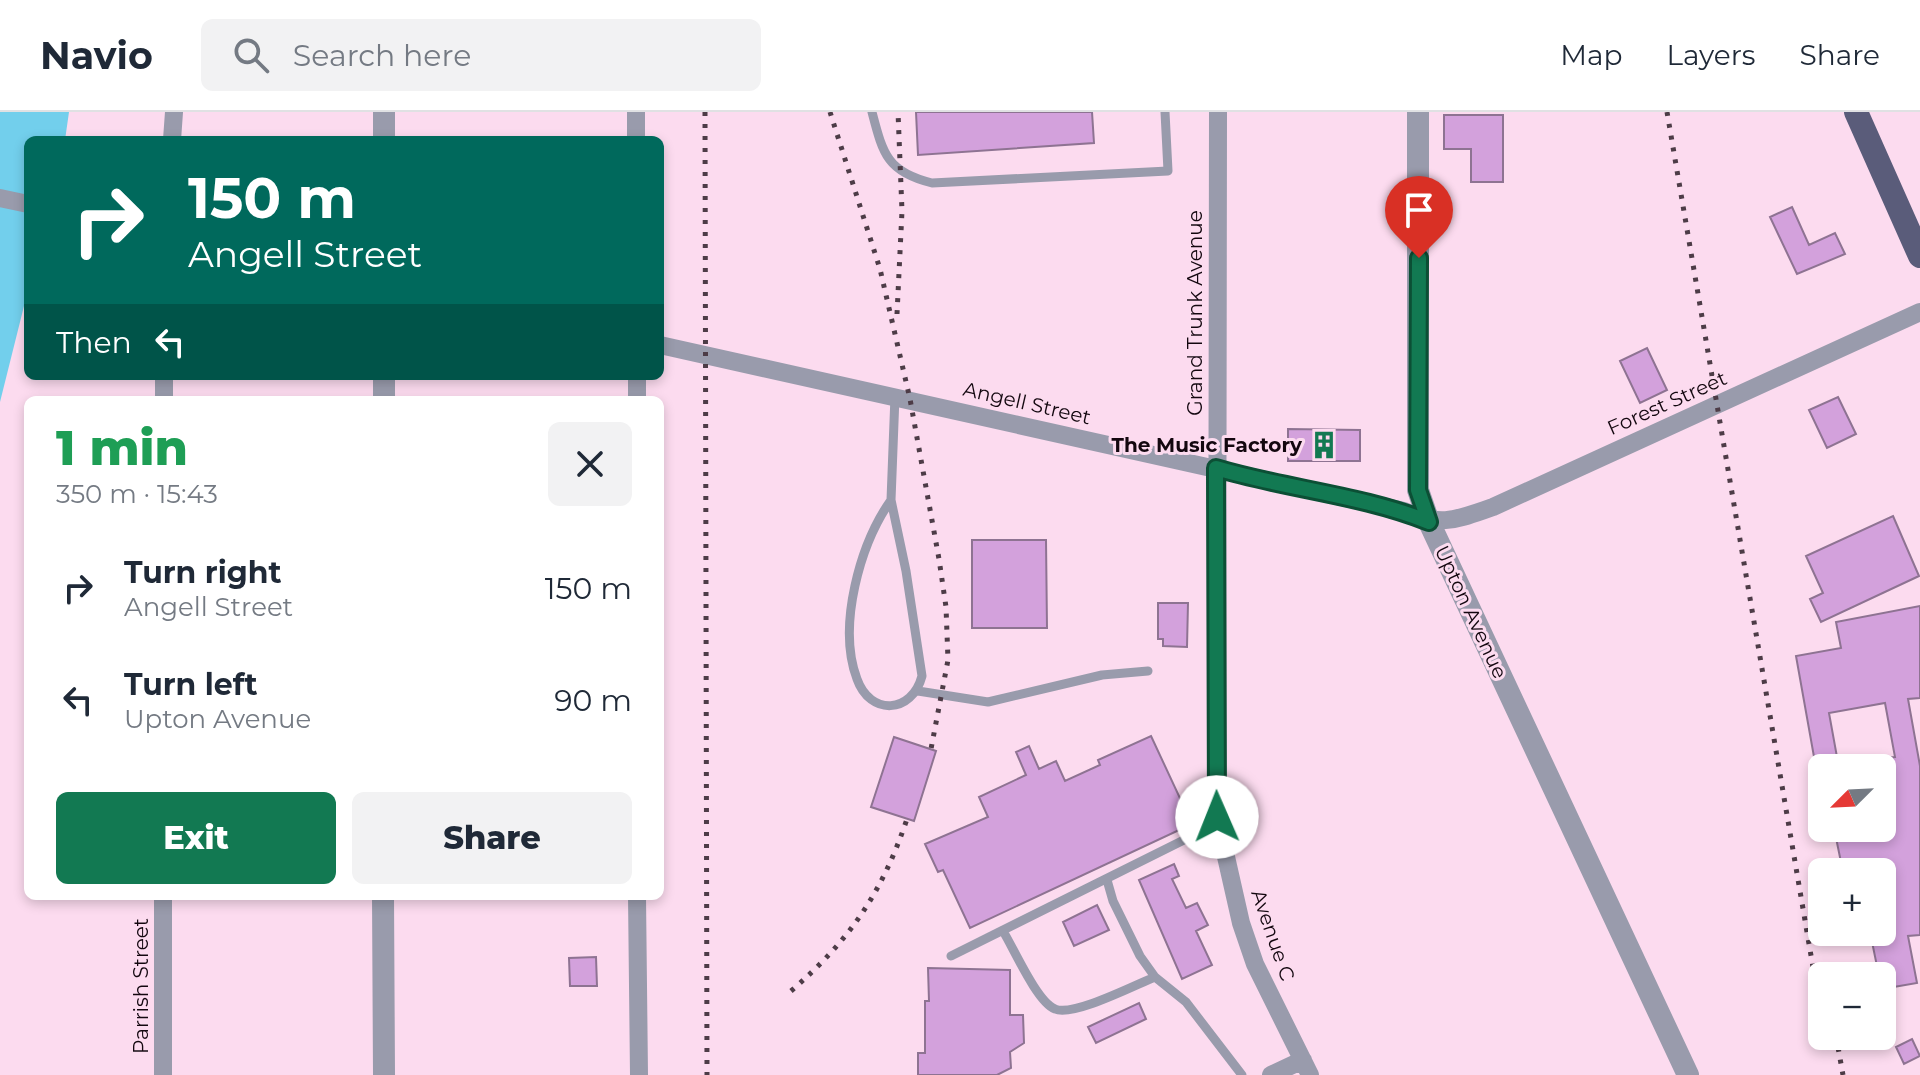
<!DOCTYPE html>
<meta charset="utf-8">
<style>
body{margin:0;font-family:Montserrat,sans-serif;background:#f2f2f3;color:#1f2937;height:100vh;display:flex;flex-direction:column;font-size:30px;white-space:nowrap}
*{box-sizing:border-box;margin:0}
p{font-size:26px;color:#747a83}
.icon{flex:none;width:44px;height:44px;fill:none;stroke:currentColor;stroke-width:2;stroke-linecap:round;stroke-linejoin:round}
.map{position:relative;flex:1;overflow:hidden}
.panel{position:absolute;left:24px;top:284px;width:640px;height:504px;display:flex;flex-direction:column;background:#fff;border-radius:12px;box-shadow:0 4px 12px #0003}
.panel>*{flex:none}
.hud{position:absolute;left:24px;top:24px;width:640px;height:244px;border-radius:12px;box-shadow:0 4px 12px #0003;background:#00695c;color:#fff;overflow:hidden}
.needle{width:52px;rotate:246deg}
.controls{position:absolute;left:1808px;top:642px;display:grid;gap:16px}
.controls a{display:grid;place-items:center;width:88px;height:88px;border-radius:12px;background:#fff;box-shadow:0 4px 12px #0003;font-size:40px}
.pin{position:absolute;display:grid;place-items:center;width:68px;height:68px;color:#fff;margin:-82px -34px;border-radius:50% 50% 50% 0;rotate:-45deg;box-shadow:0 0 8px #0007}
.pin .icon{rotate:45deg}
.me{position:absolute;width:88px;margin:-44px;rotate:359deg;stroke-linejoin:round;filter:drop-shadow(0 0 6px #0008)}
.turn{display:flex;align-items:center;gap:28px;height:168px;padding:0 32px;font-size:36px}
.turn .icon{width:104px;height:104px;stroke-width:2.5}
.turn b{display:block;font-size:56px;line-height:68px}
.then{display:flex;align-items:center;height:76px;padding:0 32px;background:#0003;gap:16px;font-size:30px}
.round{display:grid;place-items:center;flex:none;width:84px;height:84px;border-radius:12px;background:#f2f2f3}
.headline{display:flex;align-items:center;justify-content:space-between;height:136px;padding:0 32px}
h1{font-size:48px;font-weight:800;line-height:60px;color:#1e9e55}
.cta{display:flex;gap:16px;margin-top:auto;padding:16px 32px}
.cta a{flex:1;height:92px;border-radius:12px;background:#127952;color:#fff;font-size:32px;font-weight:800;line-height:92px;text-align:center}
.cta a+a{background:#f2f2f3;color:#1f2937}
ul{padding:0;list-style:none}
li{display:flex;align-items:center;gap:24px;height:112px;padding:0 32px}
li div{flex:1}
li b{display:block;font-size:30px}
li em{font-style:normal}
header{display:flex;align-items:center;gap:48px;box-sizing:border-box;height:112px;padding:0 40px;background:#fff;border-bottom:2px solid #e0e1e3}
header strong{font-size:38px}
nav{display:flex;gap:44px;margin-inline-start:auto;font-size:28px}
.search{width:560px;height:72px;background:#f2f2f3;display:flex;align-items:center;gap:20px;box-sizing:border-box;padding:0 28px;border-radius:12px;color:#747a83;font-size:30px}
.map>svg:first-child{display:block}
.water{fill:#72cfec}
.building{fill:#d3a1dc;stroke:#8e7392;stroke-width:2}
.lines{fill:none;stroke-linecap:round;stroke-linejoin:round}
.service{stroke:#999bac;stroke-width:9}
.minor{stroke:#999bac;stroke-width:18}
.tertiary{stroke:#999bac;stroke-width:22}
.primary{stroke:#5a5c7a;stroke-width:24}
.rail{stroke:#4d3c47;stroke-width:5;stroke-dasharray:4 8;stroke-linecap:butt}
.route-casing{stroke:#0c4f35;stroke-width:20}
.route{stroke:#127952;stroke-width:14}
.labels{text-anchor:middle;dominant-baseline:central;stroke-width:6;stroke-linejoin:round;paint-order:stroke}
.street-label{font-size:20px;fill:#13070f;stroke:#fcdbef}
.poi-label{font-size:20px;font-weight:bold;fill:#13070f;stroke:#fcdbef;text-anchor:end}
</style>
<header>
<strong>Navio</strong>
<div class="search"><svg class="icon" aria-label="search" viewBox="0 0 24 24"><circle cx="10" cy="10" r="6"/><path d="M15 15l6 6"/></svg>Search here</div>
<nav><a>Map</a><a>Layers</a><a>Share</a></nav>
</header>
<div class="map">
<svg width="1920" height="963" viewBox="0 0 1920 963">
<rect width="100%" height="100%" fill="#fcdbef"/>
<path class="water" d="M0,0H69L65,28H28V178L0,290Z"/>
<path class="building" d="M916,0H1092L1094,31L918,43Z
M1444,3H1503V70H1471V37H1444Z
M1792,95L1809,133L1835,121L1845,142L1797,162L1770,105Z
M1647,236L1667,278L1640,291L1620,249Z
M1838,285L1856,322L1827,336L1809,298Z
M1288,317L1360,318V349H1288Z
M1893,404L1919,464L1821,510L1810,487L1823,481L1806,444Z
M972,428H1046L1047,516H972Z
M1158,491H1188L1187,535L1163,534V527H1158Z
M1920,494V586L1908,587L1920,654V823L1908,824L1917,871L1882,877V864H1879L1870,820H1882V760H1843L1834,716H1882V646L1895,645L1885,591L1829,601L1839,656H1816L1796,544L1841,536L1836,510Z
M1151,624L1192,712L970,816L943,758L938,760L925,732L988,705L979,685L1026,663L1016,640L1029,634L1039,657L1056,649L1065,669L1100,653L1098,648Z
M894,625L936,639L914,709L871,695Z
M1174,752L1179,764L1172,767L1186,796L1197,791L1208,813L1196,819L1212,853L1182,867L1139,768Z
M1097,793L1109,818L1074,834L1063,810Z
M596,845L597,874H570L569,846Z
M928,856L1010,858V903H1023L1024,931L1010,940L1011,956L997,963H918V941H925V889H929Z
M1139,891L1146,907L1096,931L1088,915Z
M1912,927L1920,944L1904,952L1896,935Z"/>
<g class="lines">
<path class="service" d="M872,0C883,42 887,60 932,71L1168,59L1165,0
M891,388C860,432 837,514 857,567C870,604 912,602 922,564L906,459L891,388L895,284
M918,579L988,590L1102,563L1148,559
M1107,768L1113,789L1140,844L1155,865L1186,890L1242,963
M1003,819C1014,837 1037,890 1055,897C1073,905 1135,873 1155,865
M951,844L1218,711"/>
<path class="minor" d="M1218,0L1217,705L1241,811L1255,852L1310,963
M172,28L174,0
M636,28V0
M0,86L28,92
M660,233L1404,399C1442,415 1455,408 1493,395L1920,200
M637,264V288
M164,288V264
M163,784V963
M637,784L639,963
M1271,963L1303,948"/>
<path class="tertiary" d="M384,0V28
M1418,0V378L1429,410L1688,963
M384,288V264
M383,784L384,963"/>
<path class="primary" d="M1856,0L1920,144"/>
<path class="rail" d="M705,0L707,963
M830,0L880,157L910,287L939,447L946,495L948,548L931,637
M1667,0L1822,908
M897,202L902,99L898,0
M791,879C850,828 882,781 907,707
M1836,924L1843,963"/>
</g>
<g class="lines">
<defs>
<path id="route" d="M1217,705L1216,356C1286,377 1362,383 1429,410L1418,378L1419,146"/>
</defs>
<use href="#route" class="route-casing"/>
<use href="#route" class="route"/>
</g>
<defs>
<symbol id="building-bare" viewBox="-9 -9 18 18"><path d="M-4-6H4V6H1V3H-1V6H-4ZM-2.5-4.3h1.7v1.8h-1.7ZM.8-4.3h1.7v1.8H.8ZM-2.5-1h1.7V.8h-1.7ZM.8-1h1.7V.8H.8Z" fill="#127952" stroke="#fcdbef" stroke-width="2.5" paint-order="stroke"/></symbol>
</defs>
<g fill-rule="evenodd">
<use href="#building-bare" x="1304" y="313" width="40" height="40"/>
</g>
<g class="labels">
<g class="street-label">
<text transform="translate(1195 201) rotate(-90)">Grand Trunk Avenue</text>
<text transform="translate(1027 291) rotate(13)">Angell Street</text>
<text transform="translate(1667 291) rotate(-24)">Forest Street</text>
<text transform="translate(1471 500) rotate(65)">Upton Avenue</text>
<text transform="translate(1273 823) rotate(71)">Avenue C</text>
<text transform="translate(141 874) rotate(-90)">Parrish Street</text>
</g>
<g class="poi-label">
<text x="1302" y="333">The Music Factory</text>
</g>
</g>
</svg>
<div class="controls">
<a><svg class="needle" viewBox="-14 -14 28 28"><path d="M0-13l5 13h-10z" fill="#e53935"/><path d="M0 13l5-13h-10z" fill="#747a83"/></svg></a>
<a>+</a>
<a>−</a>
</div>
<div class="pin" style="left:1419px;top:146px;background:#d93025"><svg class="icon" aria-label="arrive" viewBox="0 0 24 24"><path d="M6 21V4h12l-3 4 3 4H6"/></svg></div>
<svg class="me" style="left:1217px;top:705px" viewBox="-20 -20 40 40"><circle r="19" fill="#fff"/><path d="M0-13L10 11 0 6-10 11z" fill="#127952"/></svg>
<div class="hud">
<div class="turn"><svg class="icon" aria-label="right" viewBox="0 0 24 24"><path d="M7 20v-9h11M14 6l5 5-5 5"/></svg><div><b>150 m</b>Angell Street</div></div>
<div class="then">Then<svg class="icon" aria-label="left" viewBox="0 0 24 24"><path d="M17 20v-9H6M10 6l-5 5 5 5"/></svg></div>
</div>
<section class="panel">
<div class="headline"><div><h1>1 min</h1><p>350 m · 15:43</p></div><a class="round"><svg class="icon" aria-label="close" viewBox="0 0 24 24"><path d="M6 6l12 12M18 6L6 18"/></svg></a></div>
<ul>
<li><svg class="icon" aria-label="right" viewBox="0 0 24 24"><path d="M7 20v-9h11M14 6l5 5-5 5"/></svg><div><b>Turn right</b><p>Angell Street</p></div><em>150 m</em></li>
<li><svg class="icon" aria-label="left" viewBox="0 0 24 24"><path d="M17 20v-9H6M10 6l-5 5 5 5"/></svg><div><b>Turn left</b><p>Upton Avenue</p></div><em>90 m</em></li>
</ul>
<div class="cta"><a>Exit</a><a>Share</a></div>
</section>
</div>
